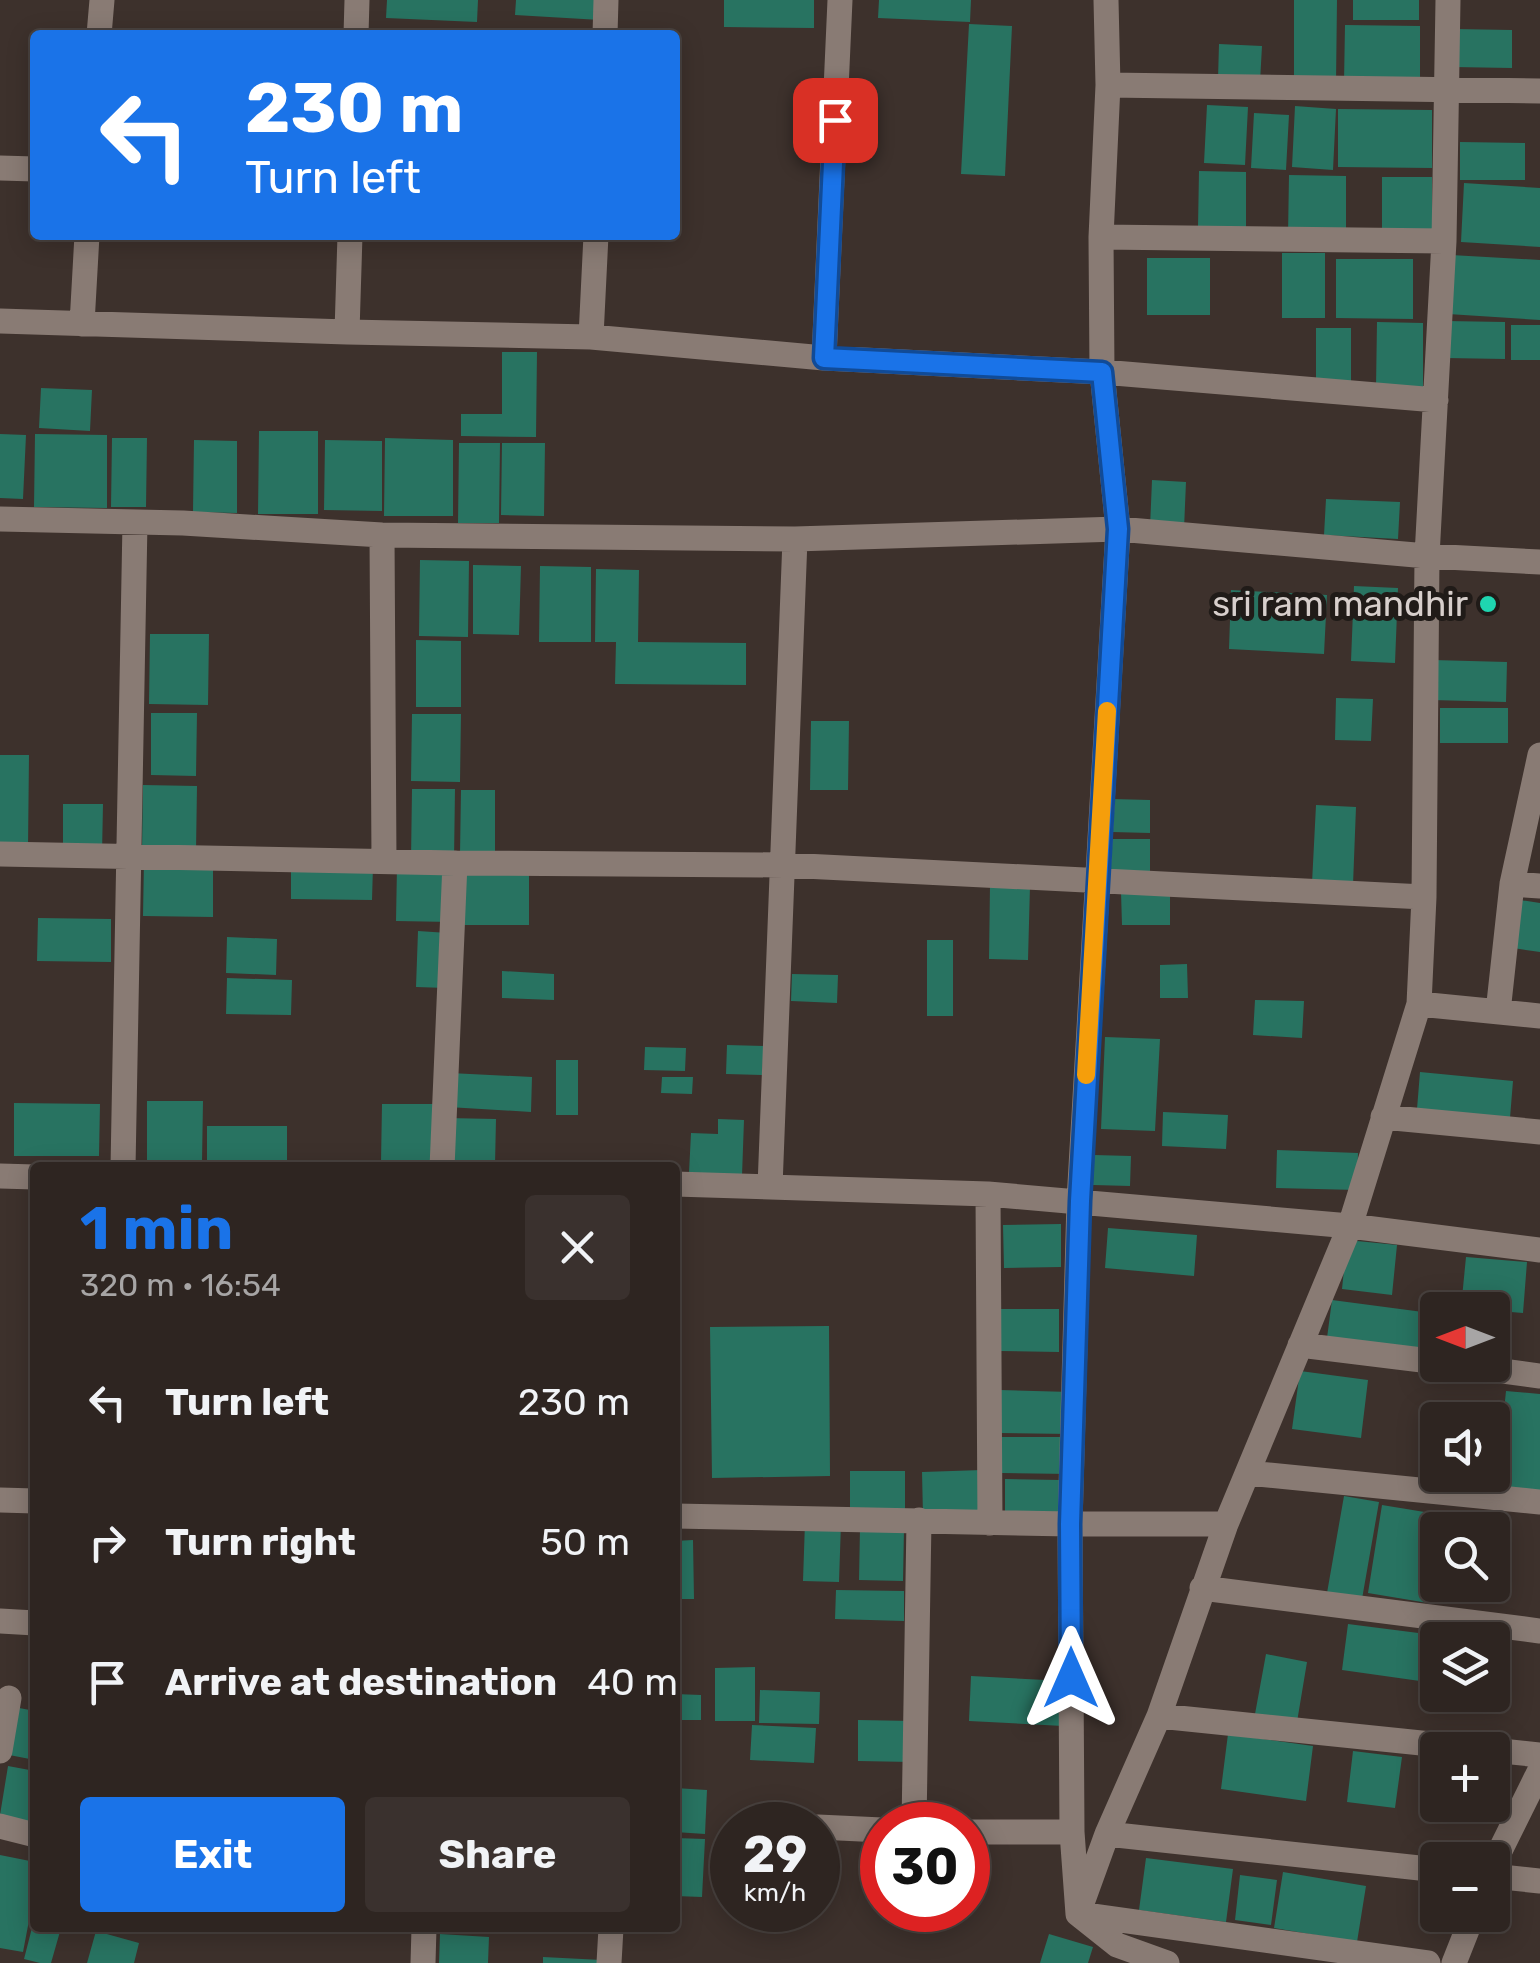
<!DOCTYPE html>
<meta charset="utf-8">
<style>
body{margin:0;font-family:Rubik,sans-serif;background:#3a312e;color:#f1f3f6;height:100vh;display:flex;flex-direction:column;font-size:38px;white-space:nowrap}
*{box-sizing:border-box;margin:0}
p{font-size:32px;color:#a7a5a5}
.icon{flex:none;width:55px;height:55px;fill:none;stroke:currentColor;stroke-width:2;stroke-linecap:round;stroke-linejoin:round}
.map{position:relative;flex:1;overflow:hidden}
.panel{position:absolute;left:30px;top:1162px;width:650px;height:770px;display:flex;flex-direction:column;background:#2e2521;border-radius:10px;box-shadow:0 5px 25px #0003,0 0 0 2px #49423f}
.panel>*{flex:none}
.banner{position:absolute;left:30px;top:30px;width:650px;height:210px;border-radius:10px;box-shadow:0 5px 25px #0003,0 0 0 2px #49423f;background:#1a73e8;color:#fff;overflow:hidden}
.needle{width:65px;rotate:270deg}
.buttons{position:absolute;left:1420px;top:1292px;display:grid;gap:20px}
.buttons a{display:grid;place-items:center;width:90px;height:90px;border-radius:10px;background:#2e2521;box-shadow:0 5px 25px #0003,0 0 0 2px #49423f;font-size:50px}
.speed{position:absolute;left:710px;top:1802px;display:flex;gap:20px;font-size:50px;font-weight:700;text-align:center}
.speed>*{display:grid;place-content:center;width:130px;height:130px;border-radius:50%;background:#2e2521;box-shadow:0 5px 25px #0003,0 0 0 2px #49423f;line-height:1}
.speed small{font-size:25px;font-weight:400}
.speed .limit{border:15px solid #d22;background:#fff;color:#111}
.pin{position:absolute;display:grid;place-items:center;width:85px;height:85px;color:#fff;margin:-42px;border-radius:20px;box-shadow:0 5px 15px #0006}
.me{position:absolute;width:110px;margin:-55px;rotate:0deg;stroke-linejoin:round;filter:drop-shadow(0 0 8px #0008)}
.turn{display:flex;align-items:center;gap:35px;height:210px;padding:0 50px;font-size:45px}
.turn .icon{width:130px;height:130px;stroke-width:2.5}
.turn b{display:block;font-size:70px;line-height:85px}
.round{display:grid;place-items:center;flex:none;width:105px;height:105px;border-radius:10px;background:#3a312e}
.headline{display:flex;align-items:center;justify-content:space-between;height:170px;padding:0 50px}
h1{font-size:60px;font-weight:700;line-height:75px;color:#1a73e8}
.primary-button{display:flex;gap:20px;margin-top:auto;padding:20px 50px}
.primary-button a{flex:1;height:115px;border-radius:10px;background:#1a73e8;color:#fff;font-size:40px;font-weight:700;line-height:115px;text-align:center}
.primary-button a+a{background:#3a312e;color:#f1f3f6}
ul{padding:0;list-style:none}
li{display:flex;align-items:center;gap:30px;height:140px;padding:0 50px}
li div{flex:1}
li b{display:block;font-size:38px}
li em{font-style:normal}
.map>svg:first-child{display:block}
.building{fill:#287361}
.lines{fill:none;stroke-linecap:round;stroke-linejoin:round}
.minor{stroke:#897b74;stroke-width:25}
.route-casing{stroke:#114b97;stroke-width:25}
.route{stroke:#1a73e8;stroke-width:18}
.slow{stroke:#f59e0b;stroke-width:18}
.poi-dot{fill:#1fd5b0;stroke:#201b18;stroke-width:4}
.labels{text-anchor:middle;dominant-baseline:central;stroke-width:10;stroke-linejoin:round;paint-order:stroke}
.poi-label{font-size:35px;fill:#d7cfcc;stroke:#201b18;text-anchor:end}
</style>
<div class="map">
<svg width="1540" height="1963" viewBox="0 0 1540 1963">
<rect width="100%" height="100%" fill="#3d312c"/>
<path class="building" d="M387,0H478L477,22L386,18Z
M516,0H601L600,20L515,15Z
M724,0H814V28L724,27Z
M879,0H971L970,22L878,18Z
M1294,0H1337L1336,83H1294Z
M1353,0H1419V20H1353Z
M969,24L1012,26L1005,176L961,174Z
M1345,25L1420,26V82H1344Z
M1453,29L1512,30V68L1453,67Z
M1219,44L1262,46L1260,82L1218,79Z
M1207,105L1248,107L1245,165L1204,163Z
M1295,106L1336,109L1333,170L1292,167Z
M1338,109L1432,110V168L1338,167Z
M1254,113L1289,115L1286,170L1251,168Z
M1460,142L1525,143V180H1460Z
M1199,171L1246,172V227H1198Z
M1289,175L1346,176V235H1288Z
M1382,177H1432V232H1382Z
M1464,183L1540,188V247L1461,242Z
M1282,253H1325V318H1282Z
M1451,255L1540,260V320L1448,314Z
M1147,258H1210V315H1147Z
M1336,259H1413V319L1336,318Z
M1446,321L1505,322V359L1446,358Z
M1377,322L1423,323V388L1376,387Z
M1511,325H1540V360H1511Z
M1316,328H1351V387H1316Z
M502,352H537L536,437L461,436V414H502Z
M41,388L92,390L90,431L39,428Z
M259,431H318V514H258Z
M0,434L26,435L23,499L0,498Z
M35,434L107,435V508L34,507Z
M112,438H147L146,507H111Z
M385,438L453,440V516H384Z
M194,440L237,441V513L193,512Z
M325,440L382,441V511L324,510Z
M459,443H500L499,523H458Z
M502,443H545L544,516L501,515Z
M1152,480L1186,482L1184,529L1150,528Z
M1326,499L1400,502L1398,539L1324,535Z
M420,560L469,561L468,637L419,636Z
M473,565L521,566L519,635L473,634Z
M540,566L591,567V642H539Z
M596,569L639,570L638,642L746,643V685L615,684L616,642H595Z
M1354,586L1398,588L1395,663L1351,661Z
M1231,590L1327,595L1324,654L1229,649Z
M150,634H209L208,705L149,704Z
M416,640L461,641V707H416Z
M1433,660L1507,662L1506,702L1432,700Z
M1336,698L1373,699L1371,741L1335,740Z
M1440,708H1508V743H1440Z
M151,713H197L196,776L151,775Z
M412,714H461L460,782L411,781Z
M811,721H849L848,790H810Z
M0,755H29L28,848H0Z
M143,785L197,786L196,851H142Z
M412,789H455L454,860L411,859Z
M461,790H495V855L460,854Z
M1112,799L1150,800V833L1112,832Z
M63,804H103L102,854L63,853Z
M1316,805L1356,807L1353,885L1312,883Z
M1111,839H1150V875H1111Z
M144,860L213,861V917L143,916Z
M291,866H373L372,900L291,899Z
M397,866L453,867L452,922L396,921Z
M461,873L529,874V925H461Z
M990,885L1030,886L1028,960L989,959Z
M1121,892H1170V925H1122Z
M1520,900L1540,903V952L1513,948Z
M38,918L111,919V962L37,961Z
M418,931L448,933L446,988L416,987Z
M227,937L277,939L276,975L226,973Z
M927,940H953V1016H927Z
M1187,964L1188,998H1160V965Z
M502,971L554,974V1000L502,998Z
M792,974L838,975L837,1003L791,1001Z
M227,978L292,980L291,1015L226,1014Z
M1255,1000L1304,1001L1302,1038L1253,1035Z
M1105,1037L1160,1039L1155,1131L1101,1129Z
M727,1045L764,1046L762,1075L726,1074Z
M645,1047L686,1048L685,1071L644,1070Z
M556,1060H578V1115H556Z
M1420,1072L1513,1081L1510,1118L1417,1109Z
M450,1073L532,1077L531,1112L448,1107Z
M662,1077H693L692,1094L661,1093Z
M147,1101H203L202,1162L147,1161Z
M14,1103L100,1104L99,1156H14Z
M382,1104H437L436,1162H381Z
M1163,1112L1228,1115L1226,1149L1162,1146Z
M446,1118L496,1119L495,1165H445Z
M718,1119L744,1120L742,1176L689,1173L691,1133L718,1134Z
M207,1126H287V1163L207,1162Z
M1277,1150L1358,1153L1357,1190L1276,1188Z
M1094,1155L1131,1156L1130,1186L1093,1185Z
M1061,1224V1267L1004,1268L1003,1225Z
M1108,1228L1197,1235L1194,1276L1105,1268Z
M1347,1240L1397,1245L1392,1295L1342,1289Z
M1466,1257L1527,1262L1523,1313L1461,1308Z
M1332,1300L1438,1314V1353L1327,1338Z
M1000,1309H1059V1352L1000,1351Z
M829,1326L830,1476L712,1478L710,1327Z
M1300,1371L1368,1380L1361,1438L1292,1429Z
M1000,1390L1071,1392V1434L1000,1433Z
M1506,1391L1540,1394V1491L1496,1487Z
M1002,1437H1071V1474L1002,1473Z
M982,1470L983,1515L923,1516L922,1472Z
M850,1471H905V1513H850Z
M1005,1479L1060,1480L1059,1517L1005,1516Z
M1344,1496L1379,1502L1362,1599L1327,1593Z
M1382,1505L1449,1516L1446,1530H1438V1584L1434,1604L1368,1593Z
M805,1522L841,1523L839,1582L803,1581Z
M860,1528L904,1529L903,1581L859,1580Z
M693,1540L694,1599H675V1541Z
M836,1590L904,1591V1621L835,1619Z
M1348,1624L1434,1635L1427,1682L1342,1670Z
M1266,1654L1307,1662L1297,1722L1255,1714Z
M755,1667V1721H715V1668Z
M971,1676L1065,1681L1063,1726L969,1721Z
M760,1690L820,1692L819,1724L759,1723Z
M675,1694L701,1695V1720H675Z
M14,1707L35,1711V1760L4,1754Z
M858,1720L914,1721L912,1762L858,1761Z
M752,1725L816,1728L814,1763L750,1760Z
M1228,1734L1313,1746L1306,1801L1221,1789Z
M1353,1751L1402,1757L1395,1808L1347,1802Z
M1423,1760L1438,1762V1801L1418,1798Z
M8,1766L35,1771V1823L0,1815Z
M675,1788L707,1790L705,1834L675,1832Z
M675,1838L705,1839L702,1897L675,1896Z
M718,1840L732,1841V1894L715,1893Z
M0,1855L35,1862V1889L23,1952L0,1948Z
M1146,1858L1233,1869L1226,1922L1139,1910Z
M1283,1872L1366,1886L1357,1942L1274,1928Z
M1240,1875L1277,1880L1271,1925L1235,1920Z
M34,1920L35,1928H61L51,1963H40L24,1959Z
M96,1931L139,1943L134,1963H87Z
M440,1934L489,1937L488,1963H439Z
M1049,1934L1093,1947L1088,1963H1040Z
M543,1957L602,1960L601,1963H543Z"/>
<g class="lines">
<path class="minor" d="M1106,0L1108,85L1101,237L1102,372L1118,529L1079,1201L1070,1524L1072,1832L1078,1914L1117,1945L1167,1963
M99,35L102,0
M356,35L357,0
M605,35L606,0
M1108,85L1540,91
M0,168L35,169
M1101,237L1444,241
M0,321L347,332L591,337L824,358L1102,372L1436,400
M82,324L87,235
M347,332L350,235
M591,337L596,235
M824,358L840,0
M0,519L183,523L382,535L795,539L1118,529L1427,556L1540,562
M382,535L384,861
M0,854L455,863L784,865L1424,897
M1512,884L1540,886
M1419,1004L1540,1016
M1498,1012L1512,884L1540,755
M1383,1117L1540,1132
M123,1168L135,522
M442,1168L455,863
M0,1176L35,1177
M675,1184L988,1194L1350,1226L1540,1250
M770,1187L795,539
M988,1194L990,1523
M1300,1345L1438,1362
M1458,1365L1540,1376
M1248,1473L1540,1502
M0,1500L35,1501
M675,1516L1070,1524H1226
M1202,1588L1540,1631
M0,1621L35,1623
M1159,1716L1489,1750
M1492,1750L1540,1755
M0,1751L9,1698
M914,1825L919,1520
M0,1826L35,1835
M818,1827L882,1830
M968,1832H1072
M1107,1834L1438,1870
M1492,1867L1540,1770
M1492,1876L1540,1881
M423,1963L424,1928
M609,1963L611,1928
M1428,1963L1078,1914L1107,1834L1159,1716L1226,1524L1350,1226L1419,1004L1424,897L1427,556L1444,241L1448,0
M1454,1963L1473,1915"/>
</g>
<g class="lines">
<defs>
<path id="route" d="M835,120L824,358L1102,372L1118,529L1080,1201L1070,1524L1071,1678"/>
</defs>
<use href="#route" class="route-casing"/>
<use href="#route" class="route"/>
<path class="slow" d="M1086,1075L1107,711"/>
</g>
<circle class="poi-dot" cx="1488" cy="604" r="10"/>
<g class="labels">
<g class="poi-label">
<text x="1468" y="604">sri ram mandhir</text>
</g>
</g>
</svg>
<div class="buttons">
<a><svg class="needle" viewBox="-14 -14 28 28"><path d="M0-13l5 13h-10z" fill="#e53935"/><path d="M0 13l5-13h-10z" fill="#a7a5a5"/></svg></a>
<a><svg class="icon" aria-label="sound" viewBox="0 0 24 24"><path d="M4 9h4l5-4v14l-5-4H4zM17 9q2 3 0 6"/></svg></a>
<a><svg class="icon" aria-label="search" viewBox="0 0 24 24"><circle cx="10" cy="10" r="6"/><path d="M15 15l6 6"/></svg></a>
<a><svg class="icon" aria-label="layers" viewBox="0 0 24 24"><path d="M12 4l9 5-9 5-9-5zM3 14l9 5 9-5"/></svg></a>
<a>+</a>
<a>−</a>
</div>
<div class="speed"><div>29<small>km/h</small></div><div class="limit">30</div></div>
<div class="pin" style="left:835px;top:120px;background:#d93025"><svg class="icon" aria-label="arrive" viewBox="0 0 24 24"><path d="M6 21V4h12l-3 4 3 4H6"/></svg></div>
<svg class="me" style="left:1071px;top:1678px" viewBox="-20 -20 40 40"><path d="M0-17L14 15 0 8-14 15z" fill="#1a73e8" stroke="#fff" stroke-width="4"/></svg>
<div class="banner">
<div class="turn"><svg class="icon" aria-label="left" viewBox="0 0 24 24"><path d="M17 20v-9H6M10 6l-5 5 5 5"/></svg><div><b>230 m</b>Turn left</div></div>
</div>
<section class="panel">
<div class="headline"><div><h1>1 min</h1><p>320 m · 16:54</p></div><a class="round"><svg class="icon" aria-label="close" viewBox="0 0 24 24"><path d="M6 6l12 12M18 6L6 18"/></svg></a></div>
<ul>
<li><svg class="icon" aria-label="left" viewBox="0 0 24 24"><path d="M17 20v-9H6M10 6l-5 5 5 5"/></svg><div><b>Turn left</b></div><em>230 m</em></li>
<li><svg class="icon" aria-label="right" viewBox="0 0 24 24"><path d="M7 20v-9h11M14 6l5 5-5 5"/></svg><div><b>Turn right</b></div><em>50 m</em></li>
<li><svg class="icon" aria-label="arrive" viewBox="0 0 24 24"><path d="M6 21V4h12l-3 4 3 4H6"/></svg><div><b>Arrive at destination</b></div><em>40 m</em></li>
</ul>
<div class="primary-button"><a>Exit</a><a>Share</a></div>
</section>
</div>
